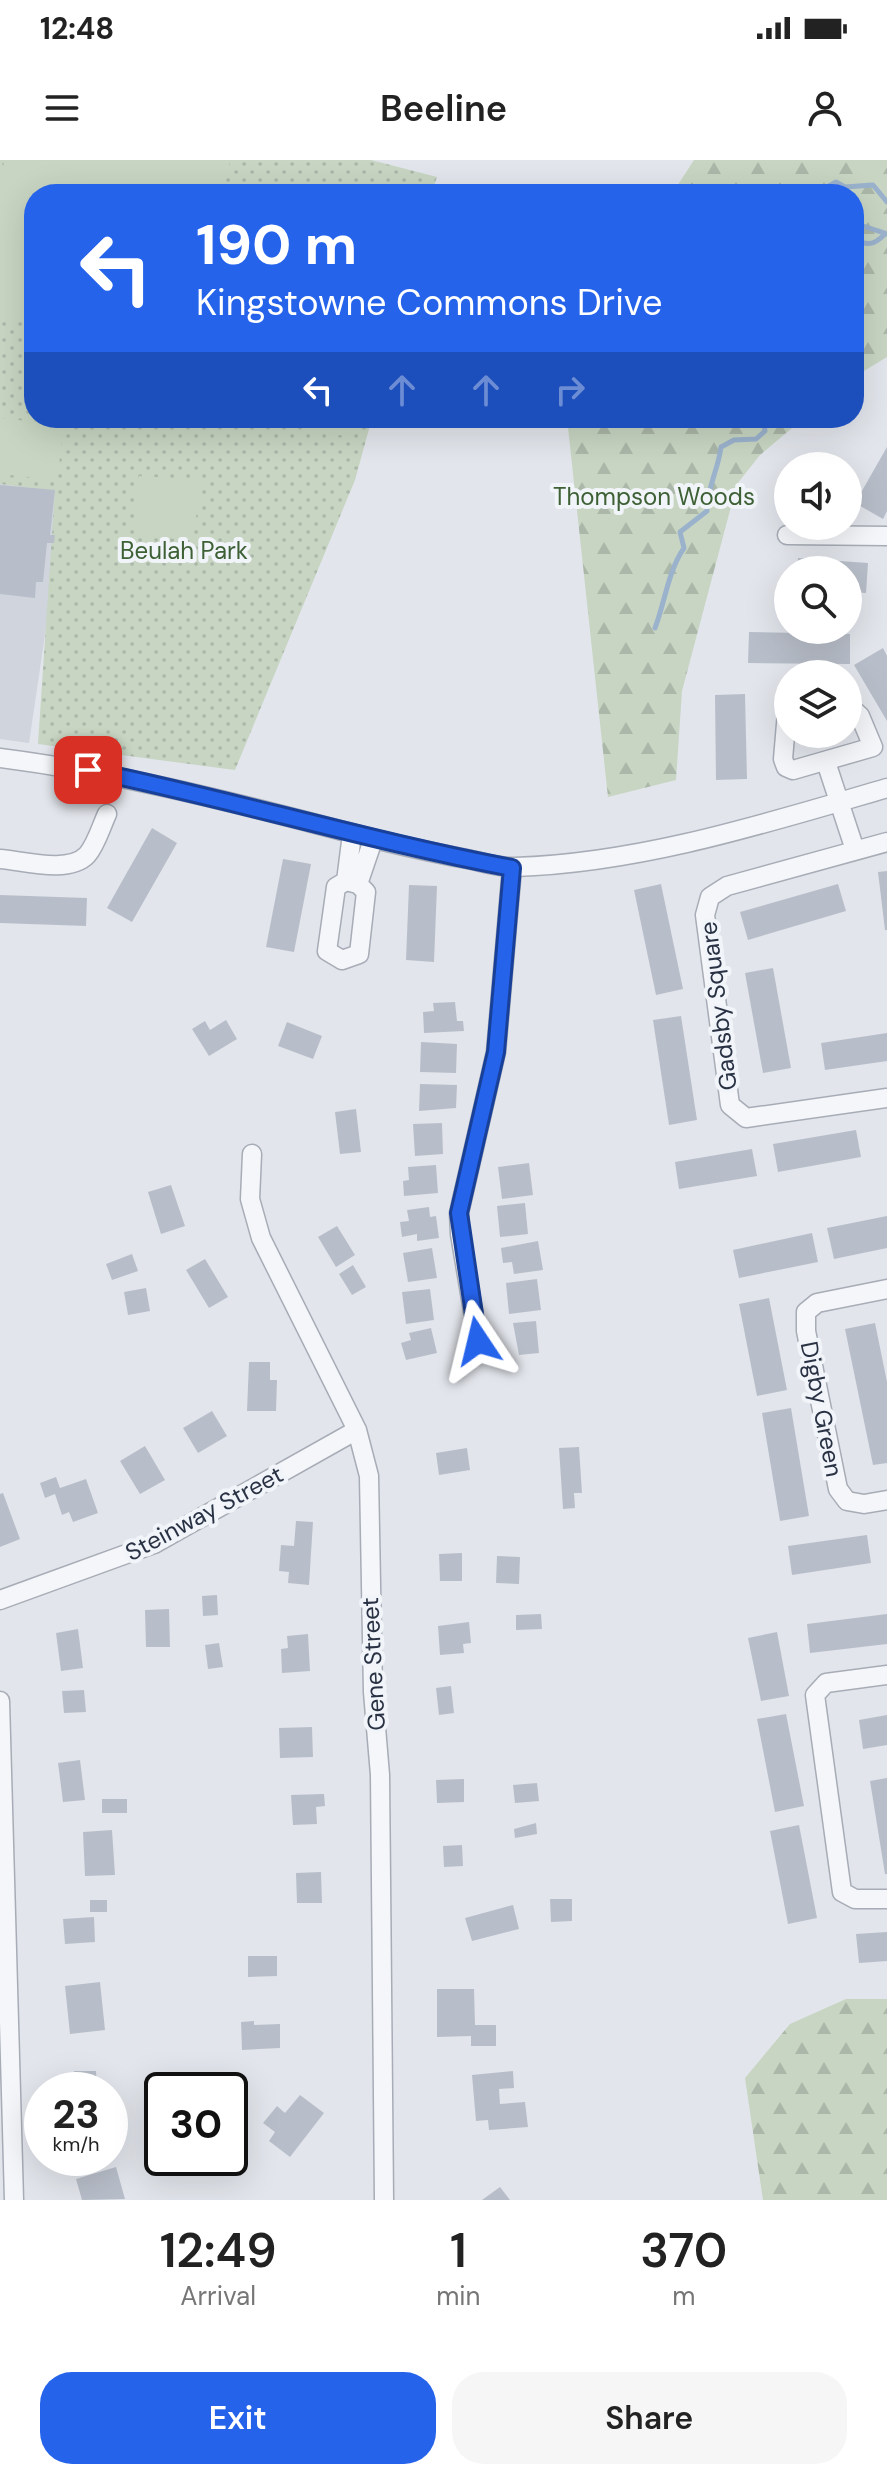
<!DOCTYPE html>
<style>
body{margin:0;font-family:"DM Sans",sans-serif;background:#f6f6f6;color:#222;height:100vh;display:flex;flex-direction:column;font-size:30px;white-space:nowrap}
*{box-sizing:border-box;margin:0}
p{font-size:26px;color:#767676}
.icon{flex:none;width:44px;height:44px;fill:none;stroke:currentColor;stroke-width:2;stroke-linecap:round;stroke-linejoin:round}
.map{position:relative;height:2040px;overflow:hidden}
.details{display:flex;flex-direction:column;background:#fff;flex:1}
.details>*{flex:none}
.hud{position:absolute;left:24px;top:24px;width:840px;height:244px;border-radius:32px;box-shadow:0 8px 32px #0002;background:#2563eb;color:#fff;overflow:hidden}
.tools{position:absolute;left:774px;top:292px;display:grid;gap:16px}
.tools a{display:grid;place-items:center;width:88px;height:88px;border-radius:50%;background:#fff;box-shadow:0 8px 32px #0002;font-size:40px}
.speed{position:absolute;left:24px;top:1912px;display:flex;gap:16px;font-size:40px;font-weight:700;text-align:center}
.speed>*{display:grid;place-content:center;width:104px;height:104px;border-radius:50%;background:#fff;box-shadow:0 8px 32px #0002;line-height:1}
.speed small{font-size:20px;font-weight:400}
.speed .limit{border:4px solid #111;border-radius:12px;background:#fff;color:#111}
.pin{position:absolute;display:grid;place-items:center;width:68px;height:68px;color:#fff;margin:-34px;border-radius:16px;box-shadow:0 4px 12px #0006}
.me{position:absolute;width:88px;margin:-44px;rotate:350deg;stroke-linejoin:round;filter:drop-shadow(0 0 6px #0008)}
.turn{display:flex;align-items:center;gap:28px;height:168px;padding:0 40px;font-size:36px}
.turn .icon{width:104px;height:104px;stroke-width:2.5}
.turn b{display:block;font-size:56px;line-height:68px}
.lanes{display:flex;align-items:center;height:76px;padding:0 40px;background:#0003;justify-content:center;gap:40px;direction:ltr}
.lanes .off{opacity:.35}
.eta{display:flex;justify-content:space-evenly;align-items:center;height:136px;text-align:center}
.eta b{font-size:48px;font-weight:600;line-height:56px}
.cta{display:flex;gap:16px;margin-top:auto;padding:16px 40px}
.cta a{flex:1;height:92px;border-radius:32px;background:#2563eb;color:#fff;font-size:32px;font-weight:600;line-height:92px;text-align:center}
.cta a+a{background:#f6f6f6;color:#222}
.status{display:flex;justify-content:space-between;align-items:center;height:56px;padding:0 40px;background:#fff;direction:ltr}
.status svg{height:22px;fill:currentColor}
header{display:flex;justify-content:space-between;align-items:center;height:104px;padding:0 40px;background:#fff;font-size:36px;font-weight:600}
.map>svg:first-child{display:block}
.built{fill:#cfd4dd}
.green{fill:url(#green-dots)}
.forest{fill:url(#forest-firs)}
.pitch{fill:#c7d5c2}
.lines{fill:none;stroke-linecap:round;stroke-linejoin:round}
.stream{stroke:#9bb2cd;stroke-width:5}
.building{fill:#b8bec9}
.minor-casing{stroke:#a7acb6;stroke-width:21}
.minor{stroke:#f5f6f9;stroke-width:18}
.route-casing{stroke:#184099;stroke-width:20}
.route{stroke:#2563eb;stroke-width:14}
.labels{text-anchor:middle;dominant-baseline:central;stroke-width:8;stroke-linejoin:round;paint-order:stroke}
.park-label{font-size:24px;fill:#3d6035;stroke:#f1f4f8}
.street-label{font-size:24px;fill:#293244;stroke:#f1f4f8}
</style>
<div class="status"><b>12:48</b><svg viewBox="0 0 49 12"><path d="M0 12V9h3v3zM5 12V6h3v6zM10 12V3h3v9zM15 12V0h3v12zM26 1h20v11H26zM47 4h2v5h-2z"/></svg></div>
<header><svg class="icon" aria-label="menu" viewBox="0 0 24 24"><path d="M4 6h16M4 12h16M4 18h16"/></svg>Beeline<svg class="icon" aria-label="person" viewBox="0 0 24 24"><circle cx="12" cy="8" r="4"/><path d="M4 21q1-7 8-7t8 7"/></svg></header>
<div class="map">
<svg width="887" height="2040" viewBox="0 0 887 2040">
<defs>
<pattern id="green-dots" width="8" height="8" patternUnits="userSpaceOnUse" patternTransform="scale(2)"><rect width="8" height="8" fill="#c7d5c2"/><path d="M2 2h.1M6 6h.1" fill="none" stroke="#abb7a8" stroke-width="1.8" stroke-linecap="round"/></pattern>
<pattern id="forest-firs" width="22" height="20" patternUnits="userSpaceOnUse" patternTransform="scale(2)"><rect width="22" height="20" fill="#c7d5c2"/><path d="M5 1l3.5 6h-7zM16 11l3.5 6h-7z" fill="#abb7a8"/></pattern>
</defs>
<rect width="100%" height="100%" fill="#e2e5eb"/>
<path class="built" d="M0,324L55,330L59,380L29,583L0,579Z"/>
<path class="green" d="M0,0H371L437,17L431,34H34V258H372L355,320L235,610L38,584L55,331L0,324Z"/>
<path class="forest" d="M694,0H887V197L854,217V34H672Z
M567,258H804L760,295L737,324L682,531L676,620L608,637Z
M846,1839H887V2040H763L745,1918L790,1864Z"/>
<path class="pitch" d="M4,0H231L218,34H34V160L0,158V37Z
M0,258L64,265L57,320L0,314Z
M246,258H368L367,263L350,277Z
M139,316L201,320L193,381L135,374Z"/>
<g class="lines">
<path class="stream" d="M816,33L836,22L845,27L873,25L887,42
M854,63L887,74
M854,79C867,86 874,85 884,75
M655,468C665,442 668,411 684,388L680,372L707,351C707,327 718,311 721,287L734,280L756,279L765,271L763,258"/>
</g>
<path class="building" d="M887,287V351L883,359L855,343Z
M0,325L55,330L50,375H55L54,383H47L43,422H36L35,438L0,434Z
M798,398L868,403L866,433L848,432V410H797Z
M749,472L850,474V504L748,503Z
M883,488L887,496V561L854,505Z
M745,534L747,619L716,620L715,535Z
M152,668L177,683L132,762L107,748Z
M283,699L311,704L294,792L266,787Z
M887,711V770H885L878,712Z
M661,724L683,829L656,835L634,730Z
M838,724L846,751L748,780L740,752Z
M409,725L437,726L434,802L406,800Z
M0,735L87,738L86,766L0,763Z
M773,808L791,908L763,913L745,813Z
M455,842L457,861H463L464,871L424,873L423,852L434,851L433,843Z
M681,856L697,960L669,965L653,860Z
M226,860L237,879L209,896L192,869L205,861L210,870Z
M287,862L322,876L313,899L278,886Z
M887,873V901L825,910L821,883Z
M421,882L457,884L456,913L420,912Z
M420,924L457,925L456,948L419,951Z
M356,949L361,992L340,994L335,952Z
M442,963L443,994L415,996L413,964Z
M856,970L861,997L778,1012L773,984Z
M752,989L757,1016L679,1029L675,1002Z
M529,1003L533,1035L502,1039L498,1007Z
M436,1005L438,1033L404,1036L403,1021L409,1020L408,1007Z
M171,1025L185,1066L161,1074L148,1032Z
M525,1043L528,1074L500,1077L497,1046Z
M429,1047L430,1057L436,1056L439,1078L417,1081V1074L402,1077L400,1062L409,1061L407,1050Z
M887,1056V1088L834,1099L827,1068Z
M337,1066L355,1095L336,1107L318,1077Z
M812,1073L818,1102L739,1118L733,1090Z
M538,1081L543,1110L514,1114L512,1102L503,1103L501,1088Z
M432,1088L437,1118L408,1122L403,1093Z
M132,1094L138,1111L112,1120L106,1104Z
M205,1099L228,1137L209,1148L186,1110Z
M353,1105L366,1127L352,1135L339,1114Z
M537,1119L541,1150L509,1154L506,1123Z
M146,1128L150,1151L128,1155L124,1132Z
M430,1129L434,1160L406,1164L402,1132Z
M769,1138L787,1230L757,1236L739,1144Z
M536,1161L539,1193L519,1195L513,1163Z
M875,1163L887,1222V1303L873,1305L845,1169Z
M431,1168L437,1193L406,1200L401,1183L411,1180L409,1173Z
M249,1202H270V1220H277L276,1251H247Z
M791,1248L809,1356L780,1361L762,1253Z
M212,1251L227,1276L198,1293L183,1268Z
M145,1286L165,1320L140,1334L120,1301Z
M579,1287L582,1333H574L575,1348L563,1349L559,1288Z
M467,1288L470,1310L439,1315L436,1293Z
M56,1317L60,1328L86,1319L98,1353L73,1362L69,1352L62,1355L55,1334L45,1338L40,1323Z
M3,1333L20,1379L0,1387V1334Z
M296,1361L313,1362L309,1425L288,1423L289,1412L279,1411L281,1385L294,1386Z
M867,1375L871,1403L792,1415L788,1386Z
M462,1393V1421H440L439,1394Z
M497,1396L520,1397L519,1424L496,1423Z
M217,1435L218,1455L203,1456L202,1436Z
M169,1449L170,1487H146L145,1450Z
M541,1454L542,1469L516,1470V1455Z
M887,1454V1484L810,1493L807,1464Z
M469,1462L471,1483L463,1484L464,1493L440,1495L438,1466Z
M78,1469L83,1508L61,1511L56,1473Z
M777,1472L789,1536L761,1541L748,1478Z
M308,1474L310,1511L282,1513L281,1489L288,1488L287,1476Z
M219,1483L223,1507L208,1509L205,1485Z
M451,1526L454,1553L439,1555L436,1528Z
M84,1530L86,1552L64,1553L62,1531Z
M786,1554L804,1646L775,1652L757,1559Z
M887,1555V1585L863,1589L859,1560Z
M312,1567L313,1597L280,1598L279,1568Z
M80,1600L85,1640L63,1642L58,1603Z
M887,1618V1714H885L870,1621Z
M464,1619V1642L437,1643L436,1620Z
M537,1623L539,1641L515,1643L513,1625Z
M324,1634L325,1646L316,1647L317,1664L293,1665L291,1635Z
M102,1639H127V1653H102Z
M536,1663L537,1674L515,1678L514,1669Z
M799,1665L817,1758L788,1764L770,1671Z
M112,1670L115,1715L85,1716L83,1672Z
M462,1685L463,1706L444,1707L443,1686Z
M321,1712L322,1743H297L296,1713Z
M550,1739H572V1761L551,1762Z
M90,1740H107V1752H90Z
M513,1745L519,1769L472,1781L465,1758Z
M94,1757L95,1782L65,1784L63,1759Z
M887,1772V1801L859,1803L856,1774Z
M248,1796H277V1816L248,1817Z
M100,1822L105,1870L70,1874L65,1826Z
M437,1829H474L475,1865H496V1886H471V1876L437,1877Z
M254,1861V1865L280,1864V1888L242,1890L241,1862Z
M74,1911H96L97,1930H75Z
M513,1911L514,1928L499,1929L500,1944L525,1942L528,1967L489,1970L488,1960L476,1961L472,1915Z
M300,1935L324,1953L290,1997L269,1981L275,1972L263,1963L277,1946L285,1953Z
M231,1976L236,2000L170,2014L167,1998H230Z
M116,2007L125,2039L82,2040L76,2019Z
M500,2027L510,2040H482Z"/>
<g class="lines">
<defs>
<path id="minor" d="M787,375L887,376
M788,541L783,599L786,607L793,610L873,587L860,556L848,545
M0,598C109,612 213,637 320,665C369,678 417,690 467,699C482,702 499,708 515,707C641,703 767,663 887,628
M826,602L855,690
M887,682L727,726L710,737L705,755L730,945L746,958L887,938
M0,699C24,701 69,714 87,695C96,685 101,667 107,654
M346,721L358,724L366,732L359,794L342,800L327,791L336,727Z
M346,721L352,674
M358,724L373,680
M252,994L250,1039L261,1078L357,1270L369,1316L373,1532L380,1615L384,2040
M887,1129L817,1143L806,1152V1171L838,1329L847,1341L864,1344L887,1340
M478,1181L460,1074L459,1053L496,892L512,708
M0,1440L154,1384L357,1270
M887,1515L826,1523L815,1535L842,1732L855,1739H887
M0,1541L14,2040"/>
</defs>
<use href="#minor" class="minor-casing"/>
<use href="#minor" class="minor"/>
</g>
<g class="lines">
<defs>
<path id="route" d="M88,610C230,639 369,681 512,708L496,892L459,1053L478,1181"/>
</defs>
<use href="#route" class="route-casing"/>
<use href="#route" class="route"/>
</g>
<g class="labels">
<g class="park-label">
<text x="654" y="336">Thompson Woods</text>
<text x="184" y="390">Beulah Park</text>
</g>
<g class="street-label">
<text transform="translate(718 846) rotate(-97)">Gadsby Square</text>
<text transform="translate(822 1249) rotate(79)">Digby Green</text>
<text transform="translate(204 1353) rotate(-28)">Steinway Street</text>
<text transform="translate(373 1504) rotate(-93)">Gene Street</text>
</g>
</g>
</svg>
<div class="tools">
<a><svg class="icon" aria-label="sound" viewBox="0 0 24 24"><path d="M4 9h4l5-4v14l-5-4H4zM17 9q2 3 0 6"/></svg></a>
<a><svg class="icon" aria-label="search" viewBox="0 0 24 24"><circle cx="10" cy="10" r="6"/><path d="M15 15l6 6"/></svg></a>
<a><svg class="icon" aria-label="layers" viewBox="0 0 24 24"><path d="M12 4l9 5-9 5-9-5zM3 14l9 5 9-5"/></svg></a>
</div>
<div class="speed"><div>23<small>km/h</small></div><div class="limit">30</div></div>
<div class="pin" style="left:88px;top:610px;background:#d93025"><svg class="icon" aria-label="arrive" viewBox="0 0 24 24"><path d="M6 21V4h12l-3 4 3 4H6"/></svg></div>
<svg class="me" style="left:478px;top:1181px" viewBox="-20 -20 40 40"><path d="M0-17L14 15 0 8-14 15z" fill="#2563eb" stroke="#fff" stroke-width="4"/></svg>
<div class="hud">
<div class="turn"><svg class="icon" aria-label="left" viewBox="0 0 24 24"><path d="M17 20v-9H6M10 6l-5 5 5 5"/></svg><div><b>190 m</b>Kingstowne Commons Drive</div></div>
<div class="lanes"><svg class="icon" aria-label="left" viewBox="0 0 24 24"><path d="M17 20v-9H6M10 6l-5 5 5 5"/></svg><svg class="icon off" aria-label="ahead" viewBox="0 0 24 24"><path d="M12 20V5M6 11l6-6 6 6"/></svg><svg class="icon off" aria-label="ahead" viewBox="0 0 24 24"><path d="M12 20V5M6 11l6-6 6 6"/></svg><svg class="icon off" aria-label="right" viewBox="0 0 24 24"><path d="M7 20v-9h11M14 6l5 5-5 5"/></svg></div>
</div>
</div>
<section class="details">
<div class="eta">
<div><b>12:49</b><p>Arrival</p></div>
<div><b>1</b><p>min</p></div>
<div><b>370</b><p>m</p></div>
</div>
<div class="cta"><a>Exit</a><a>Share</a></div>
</section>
